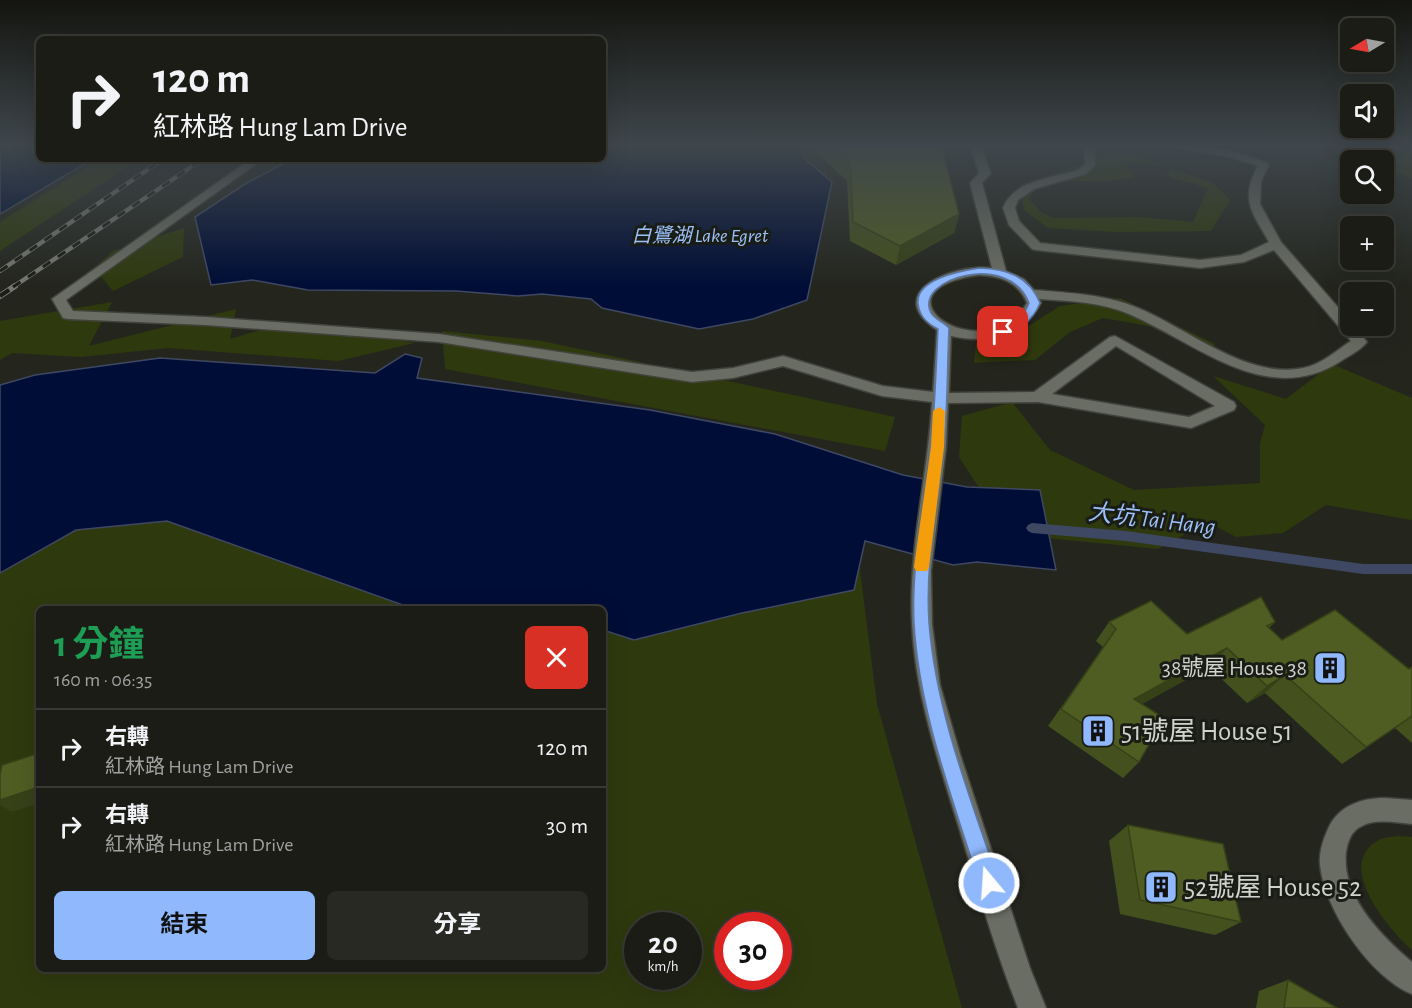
<!DOCTYPE html>
<html lang="zh-TW">
<meta charset="utf-8">
<style>
body{margin:0;font-family:"Alegreya Sans","Noto Sans TC",sans-serif;background:#282923;color:#f1f3f6;height:100vh;display:flex;flex-direction:column;font-size:22px;white-space:nowrap}
*{box-sizing:border-box;margin:0}
p{font-size:20px;color:#a0a1a1}
.icon{flex:none;width:33px;height:33px;fill:none;stroke:currentColor;stroke-width:2;stroke-linecap:round;stroke-linejoin:round}
.map{position:relative;flex:1;overflow:hidden}
.side{position:absolute;left:36px;top:606px;width:570px;height:366px;display:flex;flex-direction:column;background:#1b1c16;border-radius:9px;box-shadow:0 6px 24px #0002,0 0 0 2px #393a35}
.side>*{flex:none}
.hud{position:absolute;left:36px;top:36px;width:570px;height:126px;border-radius:9px;box-shadow:0 6px 24px #0002,0 0 0 2px #393a35;background:#1b1c16;color:#f1f3f6;overflow:hidden}
.needle{width:39px;rotate:260deg}
.fabs{position:absolute;left:1340px;top:18px;display:grid;gap:12px}
.fabs a{display:grid;place-items:center;width:54px;height:54px;border-radius:9px;background:#1b1c16;box-shadow:0 6px 24px #0002,0 0 0 2px #393a35;font-size:30px}
.speed{position:absolute;left:624px;top:912px;display:flex;gap:12px;font-size:30px;font-weight:700;text-align:center}
.speed>*{display:grid;place-content:center;width:78px;height:78px;border-radius:50%;background:#1b1c16;box-shadow:0 6px 24px #0002,0 0 0 2px #393a35;line-height:1}
.speed small{font-size:15px;font-weight:400}
.speed .limit{border:9px solid #d22;background:#fff;color:#111}
.pin{position:absolute;display:grid;place-items:center;width:51px;height:51px;color:#fff;margin:-26px;border-radius:12px;box-shadow:0 3px 9px #0006}
.me{position:absolute;width:66px;margin:-33px;rotate:342deg;stroke-linejoin:round;filter:drop-shadow(0 0 4px #0008)}
.turn{display:flex;align-items:center;gap:21px;height:126px;padding:0 18px;font-size:27px}
.turn .icon{width:78px;height:78px;stroke-width:2.5}
.turn b{display:block;font-size:42px;line-height:51px}
.round{display:grid;place-items:center;flex:none;width:63px;height:63px;border-radius:9px;background:#282923}
.head{display:flex;align-items:center;justify-content:space-between;height:102px;padding:0 18px}
h1{font-size:36px;font-weight:700;line-height:45px;color:#1e9e55}
.action{display:flex;gap:12px;margin-top:auto;padding:12px 18px}
.action a{flex:1;height:69px;border-radius:9px;background:#8fb8fd;color:#111;font-size:24px;font-weight:700;line-height:69px;text-align:center}
.action a+a{background:#282923;color:#f1f3f6}
ul{padding:0;list-style:none}
li{display:flex;align-items:center;gap:18px;height:78px;padding:0 18px;border-top:2px solid #393a35}
li div{flex:1}
li b{display:block;font-size:22px}
li em{font-style:normal}
.map>svg:first-child{display:block}
.green{fill:#2f390e;fill-rule:evenodd}
.water{fill:#000d36;stroke:#3f4863;stroke-width:1.5}
.lines{fill:none;stroke-linecap:round;stroke-linejoin:round}
.stream{fill:#3f4863;fill-rule:evenodd}
.minor-casing{stroke:#40423b;stroke-width:3}
.minor{fill:#6a6d63;fill-rule:evenodd}
.rail-far1-casing{stroke:#757670;stroke-width:4.5}
.rail-casing{stroke:#757670;stroke-width:6}
.rail-far1{stroke:#1a1d15;stroke-width:3;stroke-dasharray:9;stroke-linecap:butt}
.rail{stroke:#1a1d15;stroke-width:4;stroke-dasharray:11;stroke-linecap:butt}
.wall{fill:#44501e}
.shaded-wall{fill:#374118}
.building{fill:#4f5d23;stroke:#374118;stroke-width:1.5}
.route{fill:#8fb8fd;stroke:#5d78a4;stroke-width:1.5}
.slow{fill:#f59e0b}
.labels{text-anchor:middle;dominant-baseline:central;stroke-width:6;stroke-linejoin:round;paint-order:stroke}
.far-water-label{font-size:20px;font-style:italic;fill:#9cc0fa;stroke:#1a1d15}
.poi-label{font-size:22px;fill:#d1d2cd;stroke:#1a1d15;text-anchor:end}
.water-label{font-size:24px;font-style:italic;fill:#9cc0fa;stroke:#1a1d15}
.near-poi-label{font-size:27px;fill:#d1d2cd;stroke:#1a1d15;text-anchor:start}
</style>
<div class="map">
<svg width="1412" height="1008" viewBox="0 0 1412 1008">
<rect width="100%" height="100%" fill="#24261e"/>
<path class="green" d="M1336,144H1412V178L1383,168V160H1367Z
M1119,152L1163,165L1125,163L1134,177L1112,181H1041L1029,199L1041,212L1053,218L1138,217L1193,222L1208,188L1166,176L1171,169L1213,183L1230,200L1211,231L1116,232L1048,228L1024,210L1020,185Z
M100,159H139L0,251V222Z
M184,228L183,257L113,291L94,268L113,251Z
M1120,298L1215,344L1210,355L1149,326L1103,318L1070,332L1035,360L974,363L976,343L1015,335L1060,306Z
M112,302L89,346L236,309L230,339L287,322L415,343L338,361L168,348L81,357L12,353L0,360V321Z
M442,331L542,341L895,417L885,451L445,369Z
M1332,364L1412,398V520L1326,505L1283,533L1236,537L1208,522L1158,549L1037,537L978,486L959,457L962,416L1012,402L1050,450L1134,490L1260,483V444L1265,425L1213,376L1286,399Z
M0,472L856,539L877,704L962,1008H0ZM39,609H603V969H39ZM638,926H688V976H638ZM728,926H778V976H728Z
M1398,836L1412,837V950C1389,930 1333,864 1379,840C1384,837 1392,837 1398,836Z"/>
<path class="water" d="M0,144H39V159H93L0,214Z
M603,144H797L803,157L832,182L807,300L753,319L699,329L602,308L591,299L542,294L518,296L456,291L308,290L252,280L211,285L195,217L245,184L292,159H603Z
M405,354L422,358L417,378L650,410L775,434L903,475L967,487L1040,490L1056,570L977,562L953,565L865,541L854,590L742,613L634,640L603,630V609H414L167,521L76,530L0,573V385L35,375L160,358L375,373Z"/>
<g class="lines">
<path class="stream" d="M1032,523L1126,531L1363,564H1412V574H1363L1126,541L1032,533L1028,531L1026,528L1028,525Z"/>
<defs>
<path id="minor" d="M970,144H980L991,173L982,183L1006,271L1024,279L1034,290C1069,293 1105,294 1138,308C1187,328 1248,380 1303,368C1321,365 1337,350 1351,341L1274,250L1244,262L1200,268L1036,250L1032,249L1009,225L1003,208C1015,179 1052,179 1078,170L1085,164L1084,144H1094L1095,165L1086,174L1034,189L1018,200L1015,208L1019,221L1040,243L1200,260L1241,255L1269,242C1253,213 1239,200 1258,166L1230,157L1173,147L1168,144C1203,144 1235,151 1268,163L1269,165L1261,181L1260,204L1281,242L1350,321V326H1354L1367,342C1361,350 1350,355 1341,361C1267,409 1197,343 1129,314C1101,302 1069,301 1039,299L1041,303C1021,337 988,344 951,336L949,393L1034,392L1110,337L1115,336L1234,402L1236,406L1234,410L1191,428L1038,402L948,403L946,447L931,571L932,624L940,685L960,754L1030,968L1046,1008H1018C995,950 978,890 960,831C939,763 915,695 912,624C908,549 928,476 932,402L882,396L783,366L733,378L692,382L439,342L206,325L68,319L63,318L52,299L251,159H263L66,300L73,311L206,317L439,334L692,372L733,368L783,356L883,386L933,392L937,330C880,292 955,263 992,268L970,183L979,173ZM979,275C1001,276 1018,282 1027,303C984,373 864,291 979,275ZM1116,346L1215,406L1189,417L1052,394Z
M1385,798L1412,800V824C1397,823 1376,818 1362,826C1351,831 1348,841 1346,852C1341,896 1381,936 1412,962V994C1370,977 1324,909 1320,864C1319,852 1323,840 1328,829C1338,806 1361,798 1385,798Z"/>
</defs>
<use href="#minor" class="minor-casing"/>
<use href="#minor" class="minor"/>
<defs>
<path id="rail-far1" d="M0,271L163,159
M13,287L203,159"/>
<path id="rail" d="M0,296L15,286"/>
</defs>
<use href="#rail-far1" class="rail-far1-casing"/>
<use href="#rail" class="rail-casing"/>
<use href="#rail-far1" class="rail-far1"/>
<use href="#rail" class="rail"/>
</g>
<path class="wall" d="M808,144H941L959,214L954,233L896,265L850,241L847,181Z
M1109,622L1187,634L1275,622L1269,628L1282,640L1409,669L1412,667V743L1395,728L1342,764L1265,693L1247,703L1209,667L1142,704L1139,762L1123,778L1048,726L1103,647L1096,641Z
M1128,825L1241,922L1215,935L1120,914L1109,841Z
M1288,980L1337,1008H1256L1259,991Z"/>
<path class="shaded-wall" d="M959,214L954,233L896,265L900,246Z
M1227,648L1209,667L1120,716L1134,699Z
M1285,675L1265,693L1247,703L1267,686Z
M39,787V803L12,812L0,805V800Z"/>
<path class="building" d="M829,144H941L959,214L900,246L853,222L850,163Z
M1261,597L1275,622L1267,626L1282,640L1335,610L1409,669L1412,667V716L1366,747L1285,675L1267,686L1227,648L1134,699L1164,718L1139,762L1061,709L1116,629L1109,622L1151,601L1187,634Z
M39,753V787L0,800V774L2,765Z
M1128,825L1223,844L1241,922L1140,900Z
M1288,980L1337,1008H1284Z"/>
<linearGradient id="sky" x2="0" y2="1"><stop stop-color="#141510"/><stop offset="0.51" stop-color="#3f474c"/><stop offset="1" stop-color="#3f474c" stop-opacity="0"/></linearGradient>
<rect width="1412" height="285" fill="url(#sky)"/>
<path class="route" d="M979,268C1007,269 1029,276 1040,303C1034,318 1016,337 999,335V330C1012,324 1024,317 1029,303C1009,250 913,279 931,313C935,320 944,322 949,328C947,368 948,410 943,451C937,508 925,565 929,623C936,713 971,799 999,883L996,890L989,893L982,890L979,883C953,799 919,712 914,623C911,564 925,506 931,447C935,408 936,368 938,329C927,323 920,317 918,304C915,279 961,271 979,268Z"/>
<path class="slow" d="M939,407L945,411L944,447L929,567L927,571H916L914,567L931,447L933,411Z"/>
<defs>
<symbol id="building-square" viewBox="-11 -11 22 22"><rect x="-9" y="-9" width="18" height="18" rx="4" fill="#8fb8fd" stroke="#1a1d15"/><path d="M-4-6H4V6H1V3H-1V6H-4ZM-2.5-4.3h1.7v1.8h-1.7ZM.8-4.3h1.7v1.8H.8ZM-2.5-1h1.7V.8h-1.7ZM.8-1h1.7V.8H.8Z" fill="#111"/></symbol>
</defs>
<g fill-rule="evenodd">
<use href="#building-square" x="1311" y="649" width="38" height="38"/>
<use href="#building-square" x="1079" y="712" width="38" height="38"/>
<use href="#building-square" x="1142" y="868" width="38" height="38"/>
</g>
<g class="labels">
<g class="far-water-label">
<text x="700" y="236">白鷺湖 Lake Egret</text>
</g>
<g class="poi-label">
<text x="1307" y="668">38號屋 House 38</text>
</g>
<g class="water-label">
<text transform="translate(1152 520) rotate(7)">大坑 Tai Hang</text>
</g>
<g class="near-poi-label">
<text x="1121" y="731">51號屋 House 51</text>
<text x="1184" y="887">52號屋 House 52</text>
</g>
</g>
</svg>
<div class="fabs">
<a><svg class="needle" viewBox="-14 -14 28 28"><path d="M0-13l5 13h-10z" fill="#e53935"/><path d="M0 13l5-13h-10z" fill="#a0a1a1"/></svg></a>
<a><svg class="icon" aria-label="sound" viewBox="0 0 24 24"><path d="M4 9h4l5-4v14l-5-4H4zM17 9q2 3 0 6"/></svg></a>
<a><svg class="icon" aria-label="search" viewBox="0 0 24 24"><circle cx="10" cy="10" r="6"/><path d="M15 15l6 6"/></svg></a>
<a>+</a>
<a>−</a>
</div>
<div class="speed"><div>20<small>km/h</small></div><div class="limit">30</div></div>
<div class="pin" style="left:1003px;top:332px;background:#d93025"><svg class="icon" aria-label="arrive" viewBox="0 0 24 24"><path d="M6 21V4h12l-3 4 3 4H6"/></svg></div>
<svg class="me" style="left:989px;top:883px" viewBox="-20 -20 40 40"><circle r="17" fill="#8fb8fd" stroke="#fff" stroke-width="3"/><path d="M0-11L8 9 0 5-8 9z" fill="#fff"/></svg>
<div class="hud">
<div class="turn"><svg class="icon" aria-label="right" viewBox="0 0 24 24"><path d="M7 20v-9h11M14 6l5 5-5 5"/></svg><div><b>120 m</b>紅林路 Hung Lam Drive</div></div>
</div>
<section class="side">
<div class="head"><div><h1>1 分鐘</h1><p>160 m · 06:35</p></div><a class="round" style="background:#d93025;color:#fff"><svg class="icon" aria-label="close" viewBox="0 0 24 24"><path d="M6 6l12 12M18 6L6 18"/></svg></a></div>
<ul>
<li><svg class="icon" aria-label="right" viewBox="0 0 24 24"><path d="M7 20v-9h11M14 6l5 5-5 5"/></svg><div><b>右轉</b><p>紅林路 Hung Lam Drive</p></div><em>120 m</em></li>
<li><svg class="icon" aria-label="right" viewBox="0 0 24 24"><path d="M7 20v-9h11M14 6l5 5-5 5"/></svg><div><b>右轉</b><p>紅林路 Hung Lam Drive</p></div><em>30 m</em></li>
</ul>
<div class="action"><a>結束</a><a>分享</a></div>
</section>
</div>
